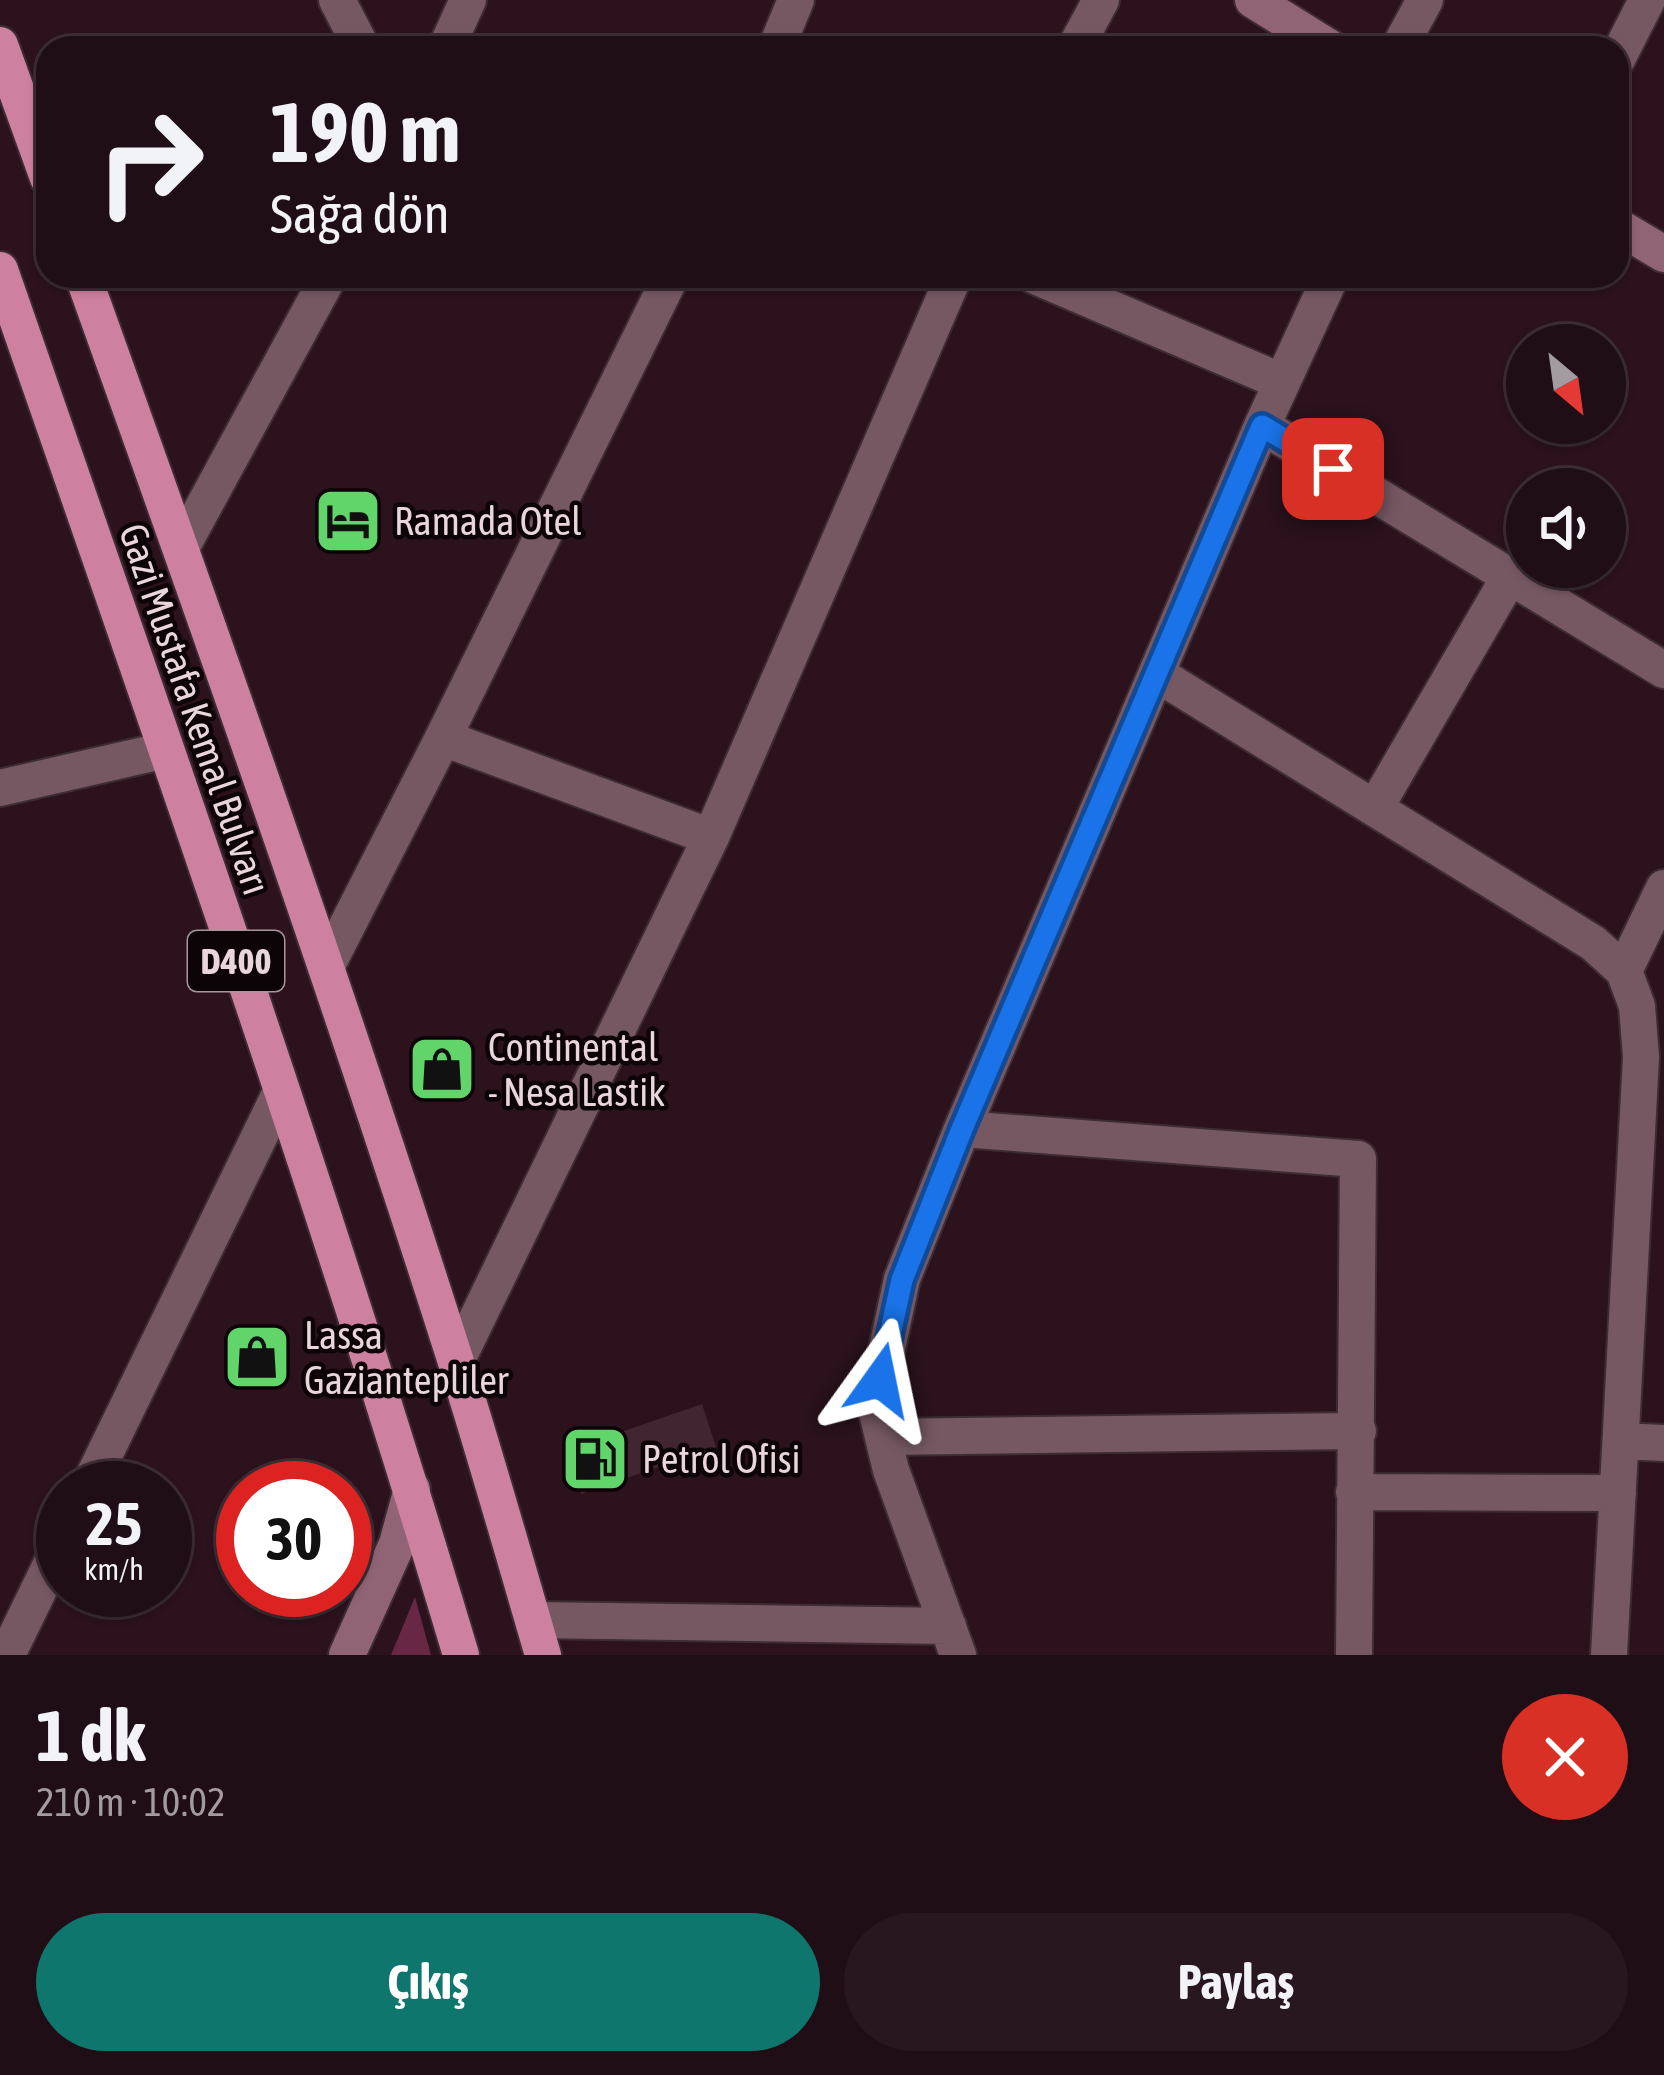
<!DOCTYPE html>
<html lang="tr">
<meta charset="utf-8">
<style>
body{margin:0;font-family:"Asap Condensed",sans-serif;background:#28171f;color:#f1f3f6;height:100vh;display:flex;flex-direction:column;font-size:45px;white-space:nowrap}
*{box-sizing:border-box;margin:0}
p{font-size:39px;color:#a29ca1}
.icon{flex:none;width:66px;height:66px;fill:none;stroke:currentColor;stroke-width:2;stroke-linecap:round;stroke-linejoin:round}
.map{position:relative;height:1655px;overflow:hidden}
.details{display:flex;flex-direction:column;background:#200e16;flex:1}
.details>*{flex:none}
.top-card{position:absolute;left:36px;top:36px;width:1593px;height:252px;border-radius:36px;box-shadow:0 3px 9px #0004,0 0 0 3px #3d2e35;background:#200e16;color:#f1f3f6;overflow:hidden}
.needle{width:78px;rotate:151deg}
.buttons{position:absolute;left:1506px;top:324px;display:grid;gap:24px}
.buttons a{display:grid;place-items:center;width:120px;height:120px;border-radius:50%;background:#200e16;box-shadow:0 3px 9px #0004,0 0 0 3px #3d2e35;font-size:60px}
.speed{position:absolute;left:36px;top:1461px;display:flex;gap:24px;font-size:60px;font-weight:700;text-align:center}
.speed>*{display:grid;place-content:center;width:156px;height:156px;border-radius:50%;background:#200e16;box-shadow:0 3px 9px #0004,0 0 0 3px #3d2e35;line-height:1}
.speed small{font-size:30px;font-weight:400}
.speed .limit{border:18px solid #d22;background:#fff;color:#111}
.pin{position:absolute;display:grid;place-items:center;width:102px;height:102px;color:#fff;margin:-51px;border-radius:24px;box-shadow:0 6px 18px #0006}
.me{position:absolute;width:132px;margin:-66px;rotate:12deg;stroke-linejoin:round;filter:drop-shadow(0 0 9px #0008)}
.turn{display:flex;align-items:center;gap:42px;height:252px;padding:0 36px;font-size:54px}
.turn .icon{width:156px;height:156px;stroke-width:2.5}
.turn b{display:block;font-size:84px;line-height:102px}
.round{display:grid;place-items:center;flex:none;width:126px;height:126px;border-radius:63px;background:#28171f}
.headline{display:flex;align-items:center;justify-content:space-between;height:204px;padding:0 36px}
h1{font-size:72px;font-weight:700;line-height:90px}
.cta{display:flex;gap:24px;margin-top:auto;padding:24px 36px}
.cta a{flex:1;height:138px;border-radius:72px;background:#0f766e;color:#fff;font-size:48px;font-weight:700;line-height:138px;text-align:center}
.cta a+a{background:#28171f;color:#f1f3f6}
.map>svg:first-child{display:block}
.green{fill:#682845}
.building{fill:#412631}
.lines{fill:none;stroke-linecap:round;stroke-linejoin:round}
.street-casing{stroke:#3d2c32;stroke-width:40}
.secondary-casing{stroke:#3d2c32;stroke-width:40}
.highway-casing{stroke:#3d2c32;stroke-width:40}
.street{stroke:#765863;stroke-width:36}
.secondary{stroke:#906475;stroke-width:36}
.highway{stroke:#ce819f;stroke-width:36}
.route-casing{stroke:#114b97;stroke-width:30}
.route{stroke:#1a73e8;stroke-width:21}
.labels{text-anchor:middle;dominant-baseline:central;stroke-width:9;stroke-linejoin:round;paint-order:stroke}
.shield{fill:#0d0407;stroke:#a6979c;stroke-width:3}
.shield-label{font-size:36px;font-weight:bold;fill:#e8d6dc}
.poi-label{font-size:39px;fill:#e8d6dc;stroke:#0d0407;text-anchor:start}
.street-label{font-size:39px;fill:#e8d6dc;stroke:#0d0407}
</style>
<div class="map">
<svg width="1664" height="1655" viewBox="0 0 1664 1655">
<rect width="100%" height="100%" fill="#2b121d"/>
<path class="green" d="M415,1597L431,1655H391Z"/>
<path class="building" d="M702,1404L716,1447L581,1494L566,1451Z"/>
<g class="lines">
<defs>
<path id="street" d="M337,0L362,48
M446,48L468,0
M776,48L796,0
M1075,48L1101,0
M1399,48L1425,0
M1617,59L1647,0
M1035,276L1282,382
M1262,426L1664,670
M181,548L329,276
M1157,674L1593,943L1624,971L1637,1006L1641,1057L1609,1655
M443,738L711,837
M0,788L166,750
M1375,808L1510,576
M326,967L443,738L671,276
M1624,971L1664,888
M962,1129L1358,1159C1358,1324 1354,1490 1354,1655
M456,1362L711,837L954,276
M883,1437L1358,1431
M1621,1441L1664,1443
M88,1488L281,1092
M1354,1492L1618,1493
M533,1620L948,1626
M7,1655L63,1540
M958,1655L891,1470L875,1404L902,1279L962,1129L1262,426L1331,276"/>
<path id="secondary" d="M1253,0L1330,48
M1617,226L1664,254
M347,1655L397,1544L412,1489"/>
<path id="highway" d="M0,45L48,178
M0,270C160,730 322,1189 461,1655
M83,276C212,635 339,995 455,1359C486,1457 514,1556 543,1655"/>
</defs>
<use href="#street" class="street-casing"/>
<use href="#secondary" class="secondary-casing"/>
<use href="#highway" class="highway-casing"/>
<use href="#street" class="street"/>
<use href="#secondary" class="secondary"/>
<use href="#highway" class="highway"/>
</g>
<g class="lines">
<defs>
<path id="route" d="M880,1380L902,1280L962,1129L1262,426L1333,469"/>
</defs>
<use href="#route" class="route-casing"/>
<use href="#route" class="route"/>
</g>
<defs>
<symbol id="hotel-square" viewBox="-11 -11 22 22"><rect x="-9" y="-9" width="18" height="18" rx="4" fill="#61d46a" stroke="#0d0407"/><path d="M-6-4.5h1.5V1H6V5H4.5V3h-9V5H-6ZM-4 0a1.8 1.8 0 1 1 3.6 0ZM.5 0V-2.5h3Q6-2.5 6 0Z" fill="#111"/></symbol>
<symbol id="shop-square" viewBox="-11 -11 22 22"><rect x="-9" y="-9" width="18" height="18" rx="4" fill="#61d46a" stroke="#0d0407"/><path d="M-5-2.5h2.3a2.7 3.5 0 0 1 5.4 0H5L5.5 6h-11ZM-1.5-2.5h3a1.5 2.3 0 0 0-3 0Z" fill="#111"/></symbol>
<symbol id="fuel-square" viewBox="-11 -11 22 22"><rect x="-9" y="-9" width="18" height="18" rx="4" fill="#61d46a" stroke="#0d0407"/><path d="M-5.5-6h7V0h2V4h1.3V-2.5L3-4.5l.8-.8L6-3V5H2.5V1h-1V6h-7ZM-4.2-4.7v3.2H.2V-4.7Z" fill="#111"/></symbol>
</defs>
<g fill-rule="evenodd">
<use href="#hotel-square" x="310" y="483" width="76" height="76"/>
<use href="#shop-square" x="404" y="1031" width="76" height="76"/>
<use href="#shop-square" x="219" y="1319" width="76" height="76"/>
<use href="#fuel-square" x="557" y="1421" width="76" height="76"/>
</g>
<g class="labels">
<rect class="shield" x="188" y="931" width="96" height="60" rx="9"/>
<g class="shield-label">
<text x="236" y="961">D400</text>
</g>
<g class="poi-label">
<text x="394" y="521">Ramada Otel</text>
<text x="488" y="1047">Continental<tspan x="488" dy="45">- Nesa Lastik</tspan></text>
<text x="304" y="1335">Lassa<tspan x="304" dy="45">Gaziantepliler</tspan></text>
<text x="642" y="1459">Petrol Ofisi</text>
</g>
<g class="street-label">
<text transform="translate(195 709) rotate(71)">Gazi Mustafa Kemal Bulvarı</text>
</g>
</g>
</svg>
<div class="buttons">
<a><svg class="needle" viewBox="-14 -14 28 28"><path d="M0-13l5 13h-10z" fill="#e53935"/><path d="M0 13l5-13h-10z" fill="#a29ca1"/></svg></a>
<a><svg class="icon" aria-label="sound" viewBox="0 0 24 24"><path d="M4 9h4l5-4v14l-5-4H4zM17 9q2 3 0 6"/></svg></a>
</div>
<div class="speed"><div>25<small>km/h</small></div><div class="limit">30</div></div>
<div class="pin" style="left:1333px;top:469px;background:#d93025"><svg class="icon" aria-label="arrive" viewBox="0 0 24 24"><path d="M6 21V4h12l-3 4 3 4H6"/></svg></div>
<svg class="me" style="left:880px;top:1380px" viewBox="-20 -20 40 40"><path d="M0-17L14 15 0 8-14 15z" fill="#1a73e8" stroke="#fff" stroke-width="4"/></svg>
<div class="top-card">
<div class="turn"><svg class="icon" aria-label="right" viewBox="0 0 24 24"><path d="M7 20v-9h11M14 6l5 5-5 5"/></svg><div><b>190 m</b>Sağa dön</div></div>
</div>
</div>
<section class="details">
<div class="headline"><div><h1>1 dk</h1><p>210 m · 10:02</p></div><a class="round" style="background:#d93025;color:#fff"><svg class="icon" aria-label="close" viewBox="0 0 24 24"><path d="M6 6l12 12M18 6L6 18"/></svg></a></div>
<div class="cta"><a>Çıkış</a><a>Paylaş</a></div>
</section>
